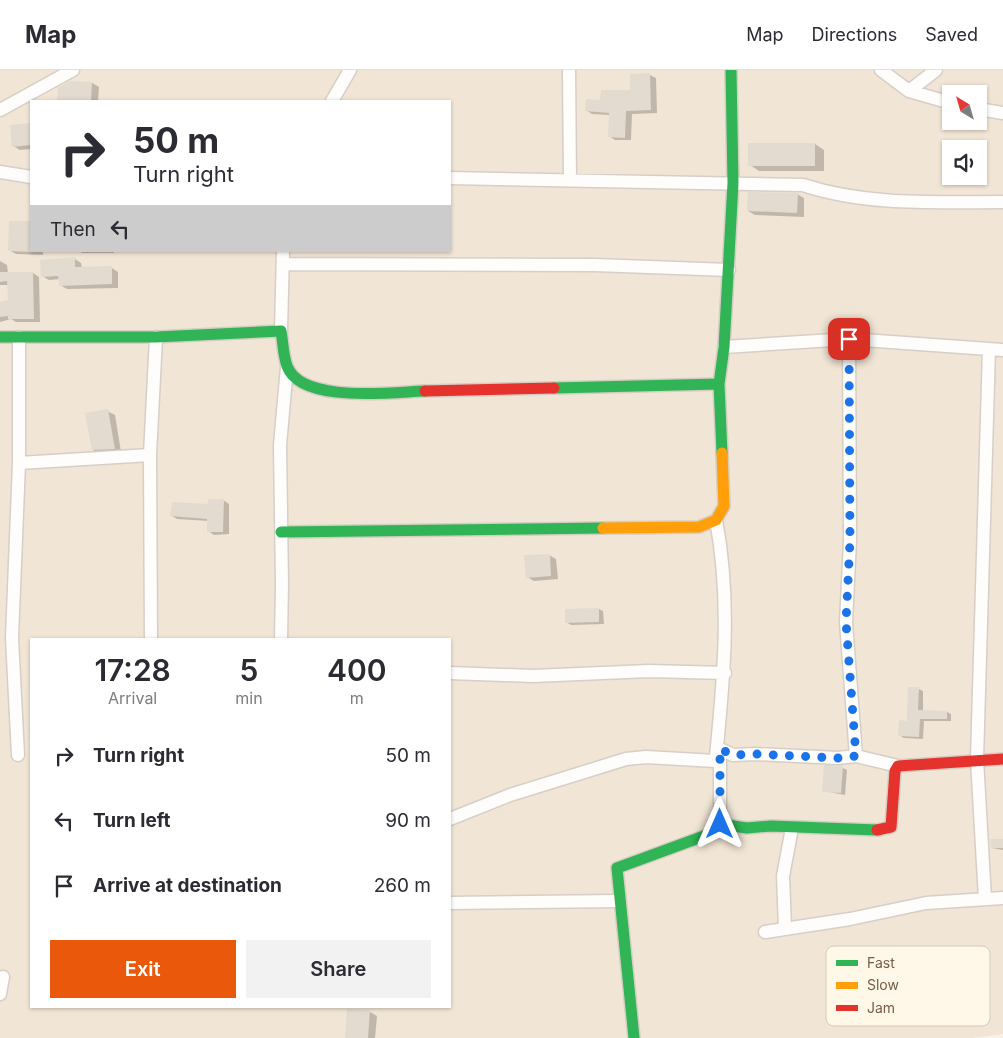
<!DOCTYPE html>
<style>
body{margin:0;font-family:Inter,sans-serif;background:#f2f2f3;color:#2b2b33;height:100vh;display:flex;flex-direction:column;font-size:19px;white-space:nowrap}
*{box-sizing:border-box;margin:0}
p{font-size:16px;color:#7c7c81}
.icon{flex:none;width:28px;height:28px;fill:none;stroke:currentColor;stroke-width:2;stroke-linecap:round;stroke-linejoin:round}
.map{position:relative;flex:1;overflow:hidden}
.side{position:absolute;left:30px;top:568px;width:421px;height:370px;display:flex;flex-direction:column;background:#fff;border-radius:0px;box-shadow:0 1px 4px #0004}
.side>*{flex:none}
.guide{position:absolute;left:30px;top:30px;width:421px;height:152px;border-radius:0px;box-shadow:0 1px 4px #0004;background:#fff;color:#2b2b33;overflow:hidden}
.needle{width:32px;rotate:323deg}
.buttons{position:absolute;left:942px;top:15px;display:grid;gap:10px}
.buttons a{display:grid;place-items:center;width:45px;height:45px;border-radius:0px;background:#fff;box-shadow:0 1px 4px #0004;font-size:25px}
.pin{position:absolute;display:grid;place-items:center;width:42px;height:42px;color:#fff;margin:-21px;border-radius:10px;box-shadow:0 2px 8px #0006}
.me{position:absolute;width:55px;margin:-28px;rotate:0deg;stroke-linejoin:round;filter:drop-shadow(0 0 4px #0008)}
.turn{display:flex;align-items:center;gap:18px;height:105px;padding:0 20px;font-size:22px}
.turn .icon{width:65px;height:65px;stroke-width:2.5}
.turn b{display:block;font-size:35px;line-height:42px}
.then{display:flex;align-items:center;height:48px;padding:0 20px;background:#0003;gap:10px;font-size:19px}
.eta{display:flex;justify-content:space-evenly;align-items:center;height:85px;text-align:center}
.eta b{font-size:30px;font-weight:600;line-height:35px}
.primary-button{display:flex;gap:10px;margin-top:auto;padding:10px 20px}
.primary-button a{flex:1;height:58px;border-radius:0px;background:#ea580c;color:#fff;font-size:20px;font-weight:600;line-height:58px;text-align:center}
.primary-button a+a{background:#f2f2f3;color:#2b2b33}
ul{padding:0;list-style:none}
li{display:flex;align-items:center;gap:15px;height:65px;padding:0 20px}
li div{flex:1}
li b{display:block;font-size:19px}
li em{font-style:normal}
header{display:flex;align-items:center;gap:30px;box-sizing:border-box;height:70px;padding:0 25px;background:#fff;border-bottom:1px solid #e1e1e2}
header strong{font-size:24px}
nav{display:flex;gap:28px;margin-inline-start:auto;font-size:18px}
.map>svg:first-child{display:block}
.residential{fill:#f1e5d5;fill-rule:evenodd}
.shadow{fill:#0003}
.building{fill:#e3dad0}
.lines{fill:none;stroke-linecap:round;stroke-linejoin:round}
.street-casing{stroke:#d6cfc7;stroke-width:15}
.fast-casing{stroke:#d6cec4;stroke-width:14}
.slow-casing{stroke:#d6cec4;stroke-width:14}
.jam-casing{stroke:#d6cec4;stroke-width:14}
.street{stroke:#fefdfc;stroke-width:12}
.fast{stroke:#30b455;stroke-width:11}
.slow{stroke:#ff9f0a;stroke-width:11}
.jam{stroke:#e5322d;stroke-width:11}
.route{stroke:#1a73e8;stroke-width:9;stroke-dasharray:0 16.2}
.key{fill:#fff8e9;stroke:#d6c9b8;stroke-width:1}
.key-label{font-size:14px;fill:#765b47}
</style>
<header>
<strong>Map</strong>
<nav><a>Map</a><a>Directions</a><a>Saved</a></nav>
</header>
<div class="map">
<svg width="1003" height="968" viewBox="0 0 1003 968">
<rect width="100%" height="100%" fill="#f7f2e8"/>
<path class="residential" d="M0,0H1003V964L972,968H0ZM951,24H979V51H951ZM31,31H450V181H31ZM951,79H979V106H951ZM31,569H450V936H31Z"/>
<path class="shadow" d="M650,5L656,8L657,43L632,44L631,70H615L609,66L610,45L592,44L586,40L631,21Z
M71,12L92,13L99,17L98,31H58L59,19Z
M31,54V79L20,80L13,76L11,56Z
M815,74L824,80V101H759L750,95Z
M797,124L804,128V147L755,145L748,141Z
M10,152L31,153V181H43V185L16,184L9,180Z
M79,181H114V183H82Z
M75,189L81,193L82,198H112L118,202V218L67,219L60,215V209L49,210L42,206Z
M0,191L7,195L8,203H33L39,207L40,252H16L11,249L0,252V233L9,231V215H0Z
M107,341L115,345L121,382L100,384L93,380Z
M223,430L229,434V464L214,465L208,461L209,451L177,449L172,446Z
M549,485L556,489L558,509L534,511L527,507Z
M599,539L603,541L604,554L571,555L566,552Z
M919,619L923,621V642H947L951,644V651H924L923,669L904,668L899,665L908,652Z
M843,698L847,700L845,725L824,721Z
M1003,770V780L992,778Z
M370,942L377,946L375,968H347Z"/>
<path class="building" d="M650,3L651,40L626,41L625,68L608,67L609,43L585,41L586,29L600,30L601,20H630V4Z
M70,11L92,12L91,31H57L58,18Z
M31,53V75L12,77L10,55Z
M748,73H815V96H748Z
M748,122L798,123L797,143L747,141Z
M9,151H31V182L8,181Z
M75,187V197L112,196V214L59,216L58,206L41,207L40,190Z
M0,202H33L34,249H8V246L0,247V232L8,230L7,211L0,212Z
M108,339L115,379L92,380L85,343Z
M208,429H224L223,462H207V449L170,446L172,432L208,434Z
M550,484L551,506L526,508L524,485Z
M599,538V552L565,553V539Z
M908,617H919L918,640L947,641V649H920L919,667L898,666L899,650L907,651Z
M824,695L843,696L841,723L822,722Z
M990,769H1003V778H991Z
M347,939L370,940L368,968H345Z"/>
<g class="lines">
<defs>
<path id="street" d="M569,0L570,109
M881,0L909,21L951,33
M909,21L936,0
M332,31L350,0
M979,39L1003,43
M0,40L73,0
M0,102L31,107
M450,108L803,115C867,136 936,132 1003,132
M283,194L595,195L729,200
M281,261L283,181
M19,267V393L150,385
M849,269L850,471L846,552L856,686
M724,277L849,269L1003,280
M151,569L150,385L156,267
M281,569L282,514L280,375L287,297
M450,603L533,606L649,601L725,603
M720,682V754
M18,685L12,568L19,393
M716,686C724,607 731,529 716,450
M450,749L510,725L626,689L646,687L715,691L720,679L733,685L755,684L838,688L856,686L898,696
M985,829L977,689L989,279
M450,833L619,831
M785,858L783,806L792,758
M765,862L850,849L926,833L1003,828
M0,924L3,907"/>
<path id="fast" d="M0,267H156L281,261C283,272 283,285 287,296C301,334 392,322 425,321
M554,318L719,314
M722,383L719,314L724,277L733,113L731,0
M281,462L603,458
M634,968L617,798L715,762L720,754L747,758L771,756L877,760"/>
<path id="slow" d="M603,458L699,457L716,450L724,436L722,383"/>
<path id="jam" d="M425,321L554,318
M877,760L891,757L895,701L898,696L1003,689"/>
</defs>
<use href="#street" class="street-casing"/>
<use href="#fast" class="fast-casing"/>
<use href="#slow" class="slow-casing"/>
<use href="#jam" class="jam-casing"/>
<use href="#street" class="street"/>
<use href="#fast" class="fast"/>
<use href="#slow" class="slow"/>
<use href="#jam" class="jam"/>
</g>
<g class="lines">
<path class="route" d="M720,754V679L733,685L755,684L838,688L856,686L846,552L850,471L849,269"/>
</g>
<rect x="826" y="876" width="164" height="80" rx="8" class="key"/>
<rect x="836" y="890" width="22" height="6" fill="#30b455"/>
<rect x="836" y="912" width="22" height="7" fill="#ff9f0a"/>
<rect x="836" y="935" width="22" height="6" fill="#e5322d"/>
<g class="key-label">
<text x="867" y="898">Fast</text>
<text x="867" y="920">Slow</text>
<text x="867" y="943">Jam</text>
</g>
</svg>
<div class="buttons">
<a><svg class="needle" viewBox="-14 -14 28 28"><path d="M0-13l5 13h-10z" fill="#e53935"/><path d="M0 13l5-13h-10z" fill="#7c7c81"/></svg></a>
<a><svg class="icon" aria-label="sound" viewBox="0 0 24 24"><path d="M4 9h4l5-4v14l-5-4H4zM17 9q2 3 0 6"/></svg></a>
</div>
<div class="pin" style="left:849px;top:269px;background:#d93025"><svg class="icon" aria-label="arrive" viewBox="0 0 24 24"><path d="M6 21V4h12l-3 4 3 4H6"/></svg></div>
<svg class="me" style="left:720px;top:754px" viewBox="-20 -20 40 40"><path d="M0-17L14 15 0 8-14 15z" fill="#1a73e8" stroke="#fff" stroke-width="4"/></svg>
<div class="guide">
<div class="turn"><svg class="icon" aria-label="right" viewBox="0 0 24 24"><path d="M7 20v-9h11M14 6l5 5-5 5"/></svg><div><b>50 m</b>Turn right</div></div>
<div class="then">Then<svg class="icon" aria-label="left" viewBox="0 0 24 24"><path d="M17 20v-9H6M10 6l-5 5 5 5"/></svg></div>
</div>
<section class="side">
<div class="eta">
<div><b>17:28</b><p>Arrival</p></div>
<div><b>5</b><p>min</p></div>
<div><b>400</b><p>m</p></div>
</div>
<ul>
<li><svg class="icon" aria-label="right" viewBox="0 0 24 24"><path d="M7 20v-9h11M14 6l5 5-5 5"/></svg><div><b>Turn right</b></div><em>50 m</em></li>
<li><svg class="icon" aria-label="left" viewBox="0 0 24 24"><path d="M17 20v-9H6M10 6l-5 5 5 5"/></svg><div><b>Turn left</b></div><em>90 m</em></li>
<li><svg class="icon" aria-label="arrive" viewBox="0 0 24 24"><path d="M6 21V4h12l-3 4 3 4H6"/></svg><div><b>Arrive at destination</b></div><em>260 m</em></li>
</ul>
<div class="primary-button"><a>Exit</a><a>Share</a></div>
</section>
</div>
